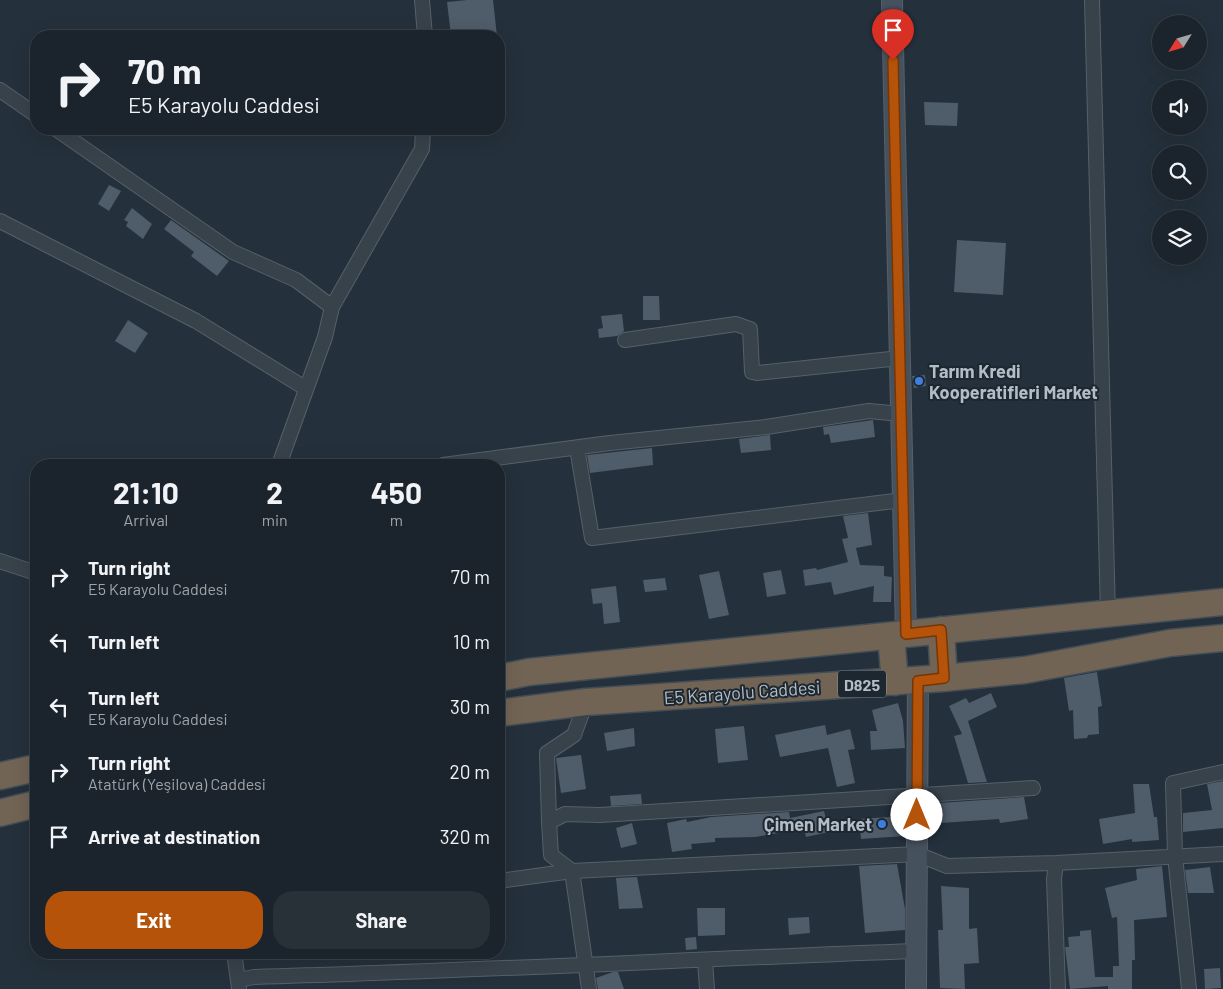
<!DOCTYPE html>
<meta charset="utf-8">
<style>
body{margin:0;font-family:Barlow,sans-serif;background:#283038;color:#f1f3f6;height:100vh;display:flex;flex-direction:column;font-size:19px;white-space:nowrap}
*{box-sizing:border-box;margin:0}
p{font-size:16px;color:#a0a4a9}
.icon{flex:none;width:28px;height:28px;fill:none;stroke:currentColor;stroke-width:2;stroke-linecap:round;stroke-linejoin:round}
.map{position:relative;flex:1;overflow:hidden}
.panel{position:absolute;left:30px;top:459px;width:475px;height:500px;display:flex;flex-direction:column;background:#1b242c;border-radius:20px;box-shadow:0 5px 20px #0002,0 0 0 1px #394148}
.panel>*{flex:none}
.banner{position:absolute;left:30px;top:30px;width:475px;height:105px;border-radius:20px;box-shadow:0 5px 20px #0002,0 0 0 1px #394148;background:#1b242c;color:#f1f3f6;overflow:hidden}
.needle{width:32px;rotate:233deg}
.tools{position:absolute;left:1152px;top:15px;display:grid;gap:10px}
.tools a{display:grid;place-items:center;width:55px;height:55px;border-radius:50%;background:#1b242c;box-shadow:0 5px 20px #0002,0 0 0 1px #394148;font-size:25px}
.pin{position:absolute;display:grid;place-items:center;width:42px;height:42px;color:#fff;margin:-51px -21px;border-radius:50% 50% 50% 0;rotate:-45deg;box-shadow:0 0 5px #0007}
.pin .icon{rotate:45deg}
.me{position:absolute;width:55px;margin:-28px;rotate:0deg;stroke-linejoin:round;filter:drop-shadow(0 0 4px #0008)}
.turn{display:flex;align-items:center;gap:18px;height:105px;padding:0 15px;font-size:22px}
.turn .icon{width:65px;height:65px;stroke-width:2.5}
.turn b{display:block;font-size:35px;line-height:42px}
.eta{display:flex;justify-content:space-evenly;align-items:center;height:85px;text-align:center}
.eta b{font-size:30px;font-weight:700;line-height:35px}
.button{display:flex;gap:10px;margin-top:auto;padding:10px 15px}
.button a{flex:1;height:58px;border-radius:20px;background:#b45309;color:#fff;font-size:20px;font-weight:700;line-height:58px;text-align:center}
.button a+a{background:#283038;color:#f1f3f6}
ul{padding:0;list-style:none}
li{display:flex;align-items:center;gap:15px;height:65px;padding:0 15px}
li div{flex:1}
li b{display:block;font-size:19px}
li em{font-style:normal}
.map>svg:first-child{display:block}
.building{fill:#4f5c69}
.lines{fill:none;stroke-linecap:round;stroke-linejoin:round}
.street-casing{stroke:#566069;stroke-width:16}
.secondary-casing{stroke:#566069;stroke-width:22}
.highway-casing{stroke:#434d56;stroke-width:29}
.street{stroke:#38424b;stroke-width:14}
.secondary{stroke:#46515e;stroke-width:20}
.highway{stroke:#716455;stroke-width:26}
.route-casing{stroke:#753606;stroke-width:12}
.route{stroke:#b45309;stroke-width:9}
.shop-dot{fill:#3f7fe0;stroke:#1d2730;stroke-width:2}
.labels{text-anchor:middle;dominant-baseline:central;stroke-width:4;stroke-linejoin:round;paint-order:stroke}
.shield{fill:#1d2730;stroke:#86909a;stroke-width:1}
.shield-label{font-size:16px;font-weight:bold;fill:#b3bdc7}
.poi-label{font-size:18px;font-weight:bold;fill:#b3bdc7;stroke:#1d2730;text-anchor:start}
.street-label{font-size:18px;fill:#b3bdc7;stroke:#1d2730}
</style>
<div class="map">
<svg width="1223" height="989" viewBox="0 0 1223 989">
<rect width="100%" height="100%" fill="#24303b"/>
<path class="building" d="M467,0H493L497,36H451L447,2Z
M924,102L958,103L957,126L925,125Z
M109,185L121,191L109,211L98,204Z
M132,208L152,224L143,239L126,226L128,222L124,220Z
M171,220L229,261L217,276L191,256L194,252L164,229Z
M957,240L1006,243L1003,295L954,292Z
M643,296H659L660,320H643Z
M622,314L624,331L617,336L599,338L598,329L603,328L601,316Z
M128,320L148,333L135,353L115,341Z
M925,375L926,386L914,388L912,376Z
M873,420L875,437L831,443L829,434L824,435L823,427Z
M770,435L771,450L741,453L739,439Z
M652,448L653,465L590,473L587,455Z
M868,513L872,545L856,548L860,565L884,566V576L892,577L891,602H873L874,586L834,595L831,582L805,586L803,570L816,568L817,570L848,562L842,539L848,538L843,516Z
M781,570L786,594L767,597L763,573Z
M719,571L729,615L709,619L699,575Z
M665,578L667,590L645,592L643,580Z
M616,586L620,622L604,624L602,603L593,604L591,589Z
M1097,672L1102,706L1098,707L1099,734L1088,735L1087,738L1074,739L1073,710L1069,711L1064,678Z
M991,693L997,707L968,721L987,782L968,783L954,736L962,734L949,706L966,698L969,703Z
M898,703L903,721L905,748L871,750L870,731H877L872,710Z
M825,725L827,735L850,729L855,749L848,750L855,783L837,787L828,748L780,757L775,735Z
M744,726L748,760L718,763L715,729Z
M634,728L635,746L607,751L604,733Z
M581,755L586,789L561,793L556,758Z
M1223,781V828L1183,832V813L1212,810L1207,784Z
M1133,784H1149L1154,817H1157L1159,840L1132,842V839L1103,844L1099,819L1135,813Z
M641,794L642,804L611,806L610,796Z
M1024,797L1028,819L1000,823L999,819L941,823L940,803Z
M824,811L829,832L806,837L804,829L755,837L715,838V842L691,844L692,849L672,852L667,823L686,819L687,822L711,817L789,812L790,818Z
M905,816V836L861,839L859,819Z
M632,823L637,844L621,848L616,828Z
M897,864L905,909V930L865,933L859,866Z
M1162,866L1167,917L1134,920L1135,960H1132V989H1108V986L1070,989L1065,947H1069L1068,937L1080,936V931L1091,930L1095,977H1113V966H1119L1117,917L1112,918L1105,888L1137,880L1136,869Z
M1210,867L1214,893H1188L1185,870Z
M637,877L643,908L619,909L616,878Z
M941,886L969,888V929L977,928L979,963L964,964L965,989L940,988L938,930H943Z
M697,908H725V935L698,936Z
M809,917L810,933L789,935L788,918Z
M696,937L697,949L686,950L685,938Z
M1220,968L1221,988L1205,989L1204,969Z
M613,972H618L624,989H598L596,978Z"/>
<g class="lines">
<defs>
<path id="street" d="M422,0L425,36
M1092,0L1108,614
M0,90L36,115
M56,129L233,252L296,280L332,307
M0,221L196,321L305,388
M625,340L736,324L750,329L752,372L757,373L900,358
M577,448L592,538L903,500
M279,465L325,337L332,307L422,149L423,129
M443,465L610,443L766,427L869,411L901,414
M0,561L36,573
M549,822L547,753L574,735L586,702
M1056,863L1054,879L1058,989
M499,881L572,871L917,854L947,866L1056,863L1223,854
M234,952L239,988
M705,960L707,989
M238,980L254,977C475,971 695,959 916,951
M589,989L572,871L551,855L549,822L565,814L600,815L1033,788
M1189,989L1175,856L1173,783L1223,772"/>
<path id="secondary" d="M892,0L906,634
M916,989L918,681"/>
<path id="highway" d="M941,630L944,678
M891,636L895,682
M499,678L529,672L1223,602
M499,713L586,702L944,678L1025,670L1170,643L1223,638
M0,776L36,768
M0,813L36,804"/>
</defs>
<use href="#street" class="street-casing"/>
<use href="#secondary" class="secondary-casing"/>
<use href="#highway" class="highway-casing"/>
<use href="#street" class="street"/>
<use href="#secondary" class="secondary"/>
<use href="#highway" class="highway"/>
</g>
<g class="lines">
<defs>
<path id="route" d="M893,60L906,634L941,630L944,678L918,681L917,815"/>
</defs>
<use href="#route" class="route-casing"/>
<use href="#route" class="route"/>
</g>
<g class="shop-dot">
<circle cx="919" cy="381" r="5"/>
<circle cx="882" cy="824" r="5"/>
</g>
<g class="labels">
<rect class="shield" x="838" y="670.5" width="48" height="27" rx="4"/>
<g class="shield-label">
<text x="862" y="684">D825</text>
</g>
<g class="poi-label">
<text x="929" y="371">Tarım Kredi<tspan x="929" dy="21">Kooperatifleri Market</tspan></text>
<text x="872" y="824" text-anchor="end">Çimen Market</text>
</g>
<g class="street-label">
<text transform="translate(742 692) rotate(-4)">E5 Karayolu Caddesi</text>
</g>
</g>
</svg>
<div class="tools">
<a><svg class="needle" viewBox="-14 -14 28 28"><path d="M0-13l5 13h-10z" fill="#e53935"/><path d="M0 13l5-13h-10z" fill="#a0a4a9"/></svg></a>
<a><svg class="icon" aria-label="sound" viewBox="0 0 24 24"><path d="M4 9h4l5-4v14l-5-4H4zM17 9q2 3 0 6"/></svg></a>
<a><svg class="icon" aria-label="search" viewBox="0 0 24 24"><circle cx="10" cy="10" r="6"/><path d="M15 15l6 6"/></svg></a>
<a><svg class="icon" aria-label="layers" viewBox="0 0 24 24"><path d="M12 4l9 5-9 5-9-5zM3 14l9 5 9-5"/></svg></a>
</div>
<div class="pin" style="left:893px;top:60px;background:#d93025"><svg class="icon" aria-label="arrive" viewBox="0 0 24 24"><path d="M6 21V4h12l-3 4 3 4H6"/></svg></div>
<svg class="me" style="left:917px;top:815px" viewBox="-20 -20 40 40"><circle r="19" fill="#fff"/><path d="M0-13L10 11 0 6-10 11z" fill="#b45309"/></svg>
<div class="banner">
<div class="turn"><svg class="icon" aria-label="right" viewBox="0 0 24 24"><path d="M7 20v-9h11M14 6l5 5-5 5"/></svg><div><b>70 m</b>E5 Karayolu Caddesi</div></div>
</div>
<section class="panel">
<div class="eta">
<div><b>21:10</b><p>Arrival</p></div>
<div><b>2</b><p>min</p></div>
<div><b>450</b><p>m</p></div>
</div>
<ul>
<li><svg class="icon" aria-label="right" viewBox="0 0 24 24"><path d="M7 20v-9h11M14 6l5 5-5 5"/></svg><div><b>Turn right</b><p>E5 Karayolu Caddesi</p></div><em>70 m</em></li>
<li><svg class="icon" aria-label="left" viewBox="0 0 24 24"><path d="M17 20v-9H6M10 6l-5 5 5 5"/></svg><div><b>Turn left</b></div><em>10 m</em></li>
<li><svg class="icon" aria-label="left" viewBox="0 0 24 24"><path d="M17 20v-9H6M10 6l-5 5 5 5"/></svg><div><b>Turn left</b><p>E5 Karayolu Caddesi</p></div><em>30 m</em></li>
<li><svg class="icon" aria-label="right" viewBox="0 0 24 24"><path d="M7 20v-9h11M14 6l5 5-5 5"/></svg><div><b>Turn right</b><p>Atatürk (Yeşilova) Caddesi</p></div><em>20 m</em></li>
<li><svg class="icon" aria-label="arrive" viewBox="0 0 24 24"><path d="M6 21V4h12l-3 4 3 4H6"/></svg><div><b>Arrive at destination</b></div><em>320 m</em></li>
</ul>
<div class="button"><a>Exit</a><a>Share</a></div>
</section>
</div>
